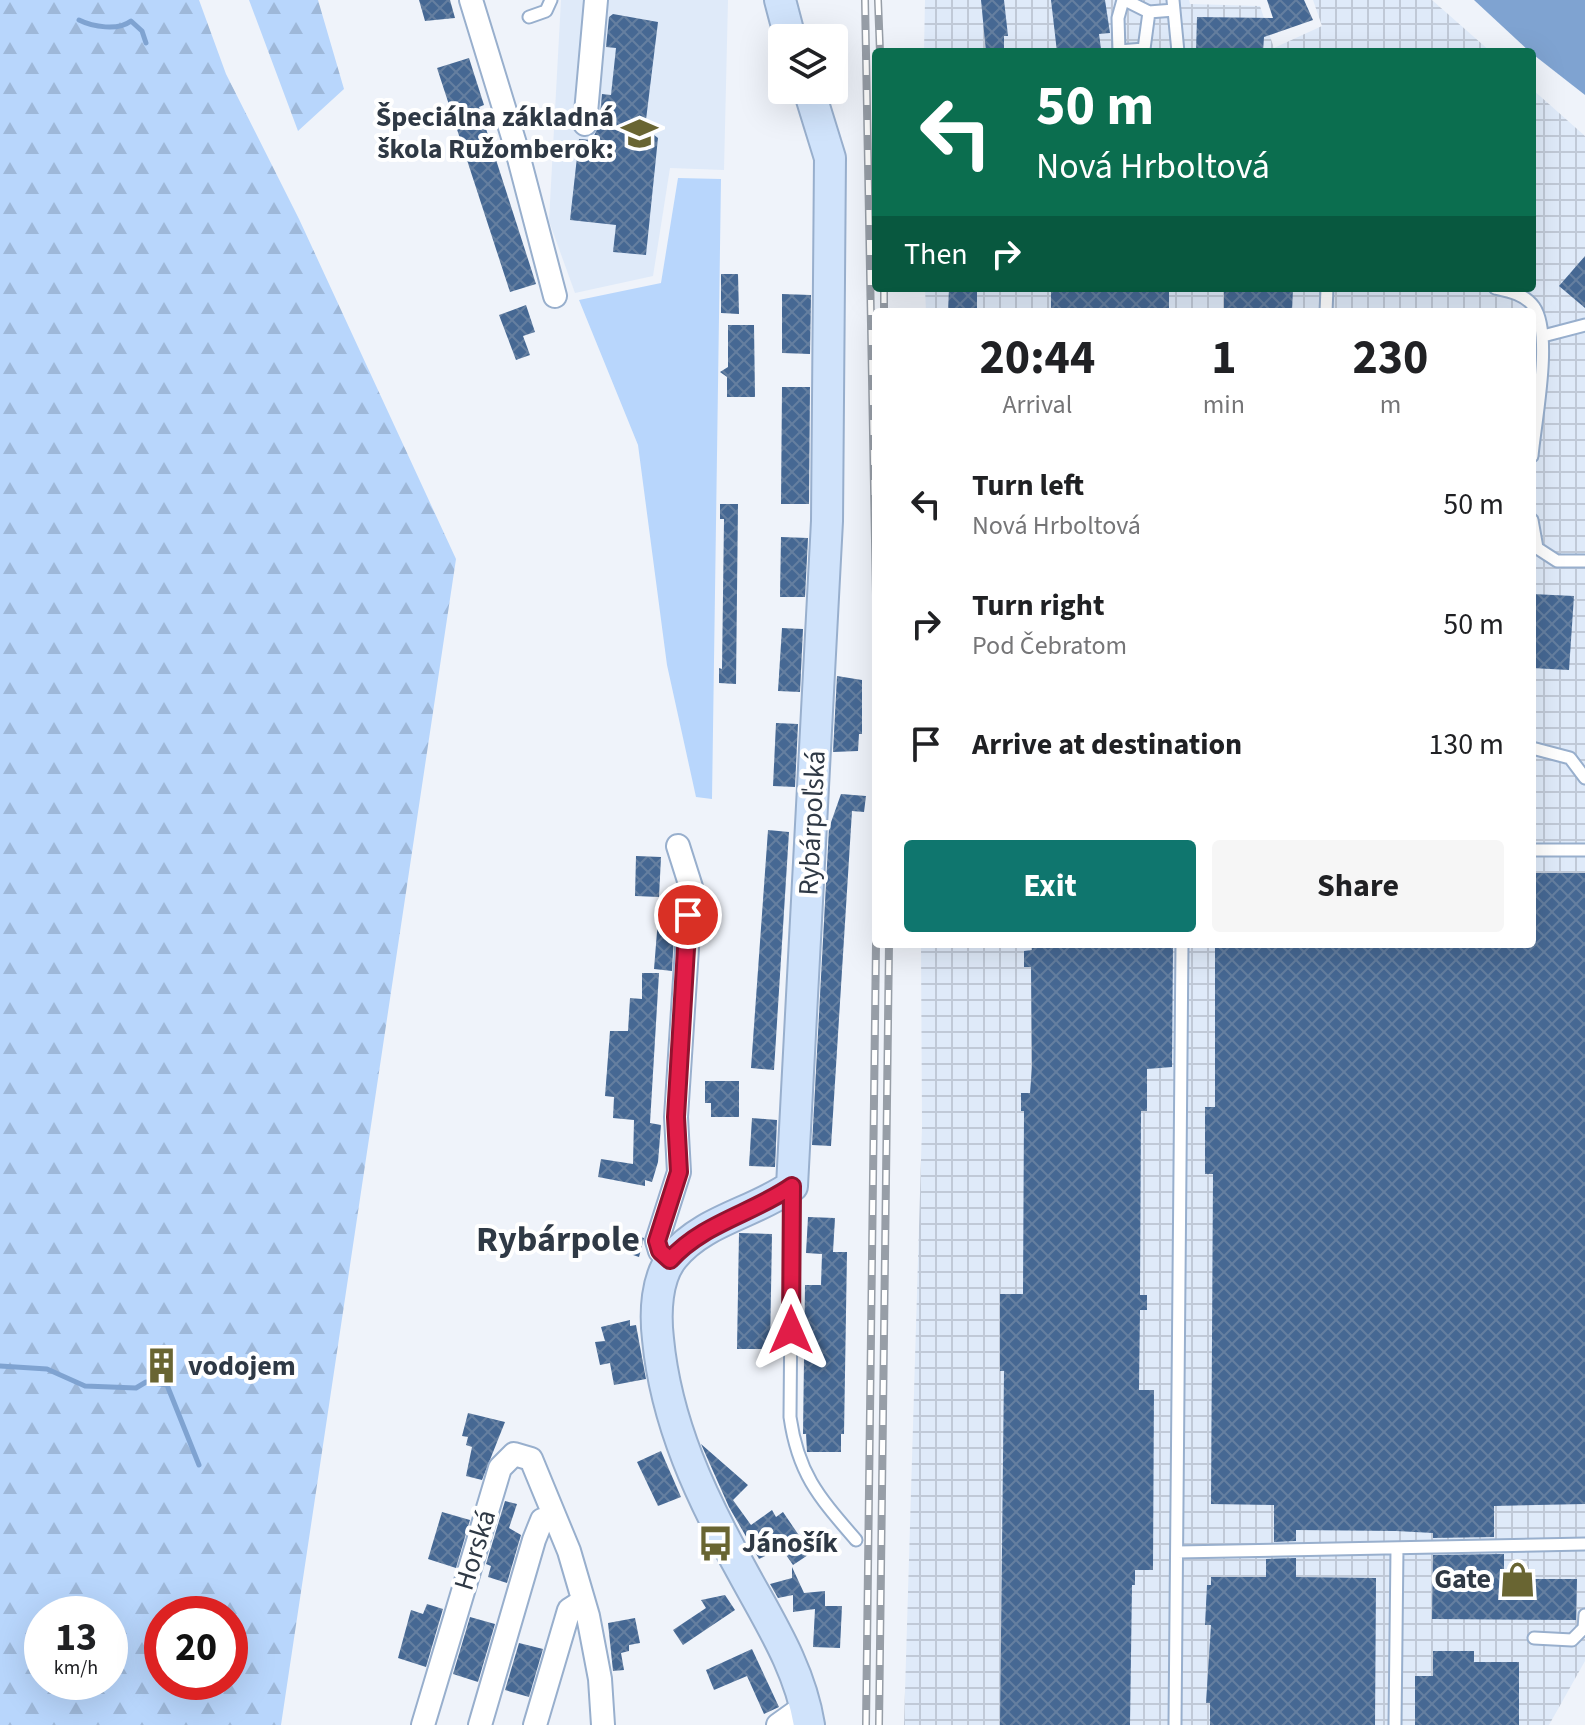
<!DOCTYPE html>
<meta charset="utf-8">
<style>
body{margin:0;font-family:"Source Sans 3",sans-serif;background:#f6f6f6;color:#202124;height:100vh;display:flex;flex-direction:column;font-size:30px;white-space:nowrap}
*{box-sizing:border-box;margin:0}
p{font-size:26px;color:#757577}
.icon{flex:none;width:44px;height:44px;fill:none;stroke:currentColor;stroke-width:2;stroke-linecap:round;stroke-linejoin:round}
.map{position:relative;flex:1;overflow:hidden}
.side{position:absolute;left:872px;top:308px;width:664px;height:640px;display:flex;flex-direction:column;background:#fff;border-radius:8px;box-shadow:0 8px 32px #0002}
.side>*{flex:none}
.top-card{position:absolute;left:872px;top:48px;width:664px;height:244px;border-radius:8px;box-shadow:0 8px 32px #0002;background:#0b6e4f;color:#fff;overflow:hidden}
.fabs{position:absolute;left:768px;top:24px;display:grid;gap:16px}
.fabs a{display:grid;place-items:center;width:80px;height:80px;border-radius:8px;background:#fff;box-shadow:0 8px 32px #0002;font-size:40px}
.speed{position:absolute;left:24px;top:1596px;display:flex;gap:16px;font-size:40px;font-weight:700;text-align:center}
.speed>*{display:grid;place-content:center;width:104px;height:104px;border-radius:50%;background:#fff;box-shadow:0 8px 32px #0002;line-height:1}
.speed small{font-size:20px;font-weight:400}
.speed .limit{border:12px solid #d22;background:#fff;color:#111}
.pin{position:absolute;display:grid;place-items:center;width:68px;height:68px;color:#fff;margin:-34px;border:4px solid #fff;border-radius:50%;box-shadow:0 2px 8px #0007}
.me{position:absolute;width:88px;margin:-44px;rotate:0deg;stroke-linejoin:round;filter:drop-shadow(0 0 6px #0008)}
.turn{display:flex;align-items:center;gap:28px;height:168px;padding:0 32px;font-size:36px}
.turn .icon{width:104px;height:104px;stroke-width:2.5}
.turn b{display:block;font-size:56px;line-height:68px}
.then{display:flex;align-items:center;height:76px;padding:0 32px;background:#0003;gap:16px;font-size:30px}
.eta{display:flex;justify-content:space-evenly;align-items:center;height:136px;text-align:center}
.eta b{font-size:48px;font-weight:700;line-height:56px}
.action{display:flex;gap:16px;margin-top:auto;padding:16px 32px}
.action a{flex:1;height:92px;border-radius:8px;background:#0f766e;color:#fff;font-size:32px;font-weight:700;line-height:92px;text-align:center}
.action a+a{background:#f6f6f6;color:#202124}
ul{padding:0;list-style:none}
li{display:flex;align-items:center;gap:24px;height:120px;padding:0 32px}
li div{flex:1}
li b{display:block;font-size:30px}
li em{font-style:normal}
.map>svg:first-child{display:block}
.built{fill:#dfeaf9}
.industrial{fill:url(#industrial-grid)}
.forest{fill:url(#forest-firs);fill-rule:evenodd}
.garden{fill:#b8d6fc}
.water{fill:#7fa3d1}
.lines{fill:none;stroke-linecap:round;stroke-linejoin:round}
.stream{stroke:#7fa3d1;stroke-width:5}
.building{fill:url(#building-cross-hatch)}
.lane-casing{stroke:#98afcd;stroke-width:15}
.street-casing{stroke:#98afcd;stroke-width:26}
.secondary-casing{stroke:#98afcd;stroke-width:34}
.lane{stroke:#fff;stroke-width:11}
.street{stroke:#fff;stroke-width:22}
.secondary{stroke:#d0e3fb;stroke-width:30}
.rail-casing{stroke:#979ea7;stroke-width:8}
.rail{stroke:#fff;stroke-width:5;stroke-dasharray:15;stroke-linecap:butt}
.route-casing{stroke:#92132f;stroke-width:20}
.route{stroke:#e11d48;stroke-width:14}
.labels{text-anchor:middle;dominant-baseline:central;stroke-width:8;stroke-linejoin:round;paint-order:stroke}
.poi-label{font-size:28px;font-weight:bold;fill:#2f3945;stroke:#fff;text-anchor:end}
.street-label{font-size:28px;fill:#2f3945;stroke:#fff}
.district-label{font-size:36px;font-weight:bold;fill:#2f3945;stroke:#fff}
</style>
<div class="map">
<svg width="1585" height="1725" viewBox="0 0 1585 1725">
<defs>
<pattern id="industrial-grid" width="8" height="8" patternUnits="userSpaceOnUse" patternTransform="scale(2)"><rect width="8" height="8" fill="#dfeaf9"/><path d="M0 4h8M4 0v8" fill="none" stroke="#c0c9d7"/></pattern>
<pattern id="forest-firs" width="22" height="20" patternUnits="userSpaceOnUse" patternTransform="scale(2)"><rect width="22" height="20" fill="#b8d6fc"/><path d="M5 1l3.5 6h-7zM16 11l3.5 6h-7z" fill="#9eb8d9"/></pattern>
<pattern id="building-cross-hatch" width="8" height="8" patternUnits="userSpaceOnUse" patternTransform="scale(2)"><rect width="8" height="8" fill="#466893"/><path d="M0 0l8 8M0 8l8-8" fill="none" stroke="#657fa0"/></pattern>
</defs>
<rect width="100%" height="100%" fill="#eff3fa"/>
<path class="built" d="M561,0H728L724,170L670,168L653,276L575,293L549,221Z"/>
<path class="industrial" d="M925,0H1189L1190,4L1260,6L1274,48L1322,26L1313,0H1432L1491,52H924Z
M1532,89L1585,136V1661L1549,1725H904L922,1127L921,944H1532V312H926L925,288H1532Z"/>
<path class="forest" d="M0,0H199L226,74L299,219L456,559L281,1725H0ZM42,1614H110V1682H42ZM162,1614H230V1682H162Z
M249,0H318L344,89L298,131Z"/>
<path class="garden" d="M678,178L721,179L712,799L696,797L667,665L638,445L579,300L661,283Z"/>
<path class="water" d="M1474,0H1585V95L1530,52Z"/>
<g class="lines">
<path class="stream" d="M79,20C93,27 118,31 131,21L142,31L146,43
M0,1366L47,1369L85,1386L136,1388L146,1382L167,1385L199,1465"/>
</g>
<path class="building" d="M419,0H450L455,18L425,21Z
M981,0H1004L1008,36H1004V52H986Z
M1051,0H1105L1110,33L1099,34L1101,49L1057,52Z
M1267,0H1304L1313,20L1264,37L1263,52H1196L1197,17L1273,18Z
M613,14L658,22L645,128L658,138L646,255L613,252L616,225L570,220L579,139L592,140L599,125L602,94L611,95L616,48L606,47L609,17Z
M469,58L484,105L479,107L536,284L510,292L437,68Z
M1585,256V308L1559,286Z
M721,274H738L739,314L721,313Z
M949,288H977V312H948Z
M1051,288H1169V312H1051Z
M1224,288H1293L1292,312H1224Z
M782,294L811,295L810,354L782,353Z
M526,305L535,332L523,336L530,355L516,360L499,315Z
M728,325H754L755,397H727V377L720,372L728,367Z
M782,387H810L809,504H781Z
M720,504H738L736,684L719,683V668L722,669L724,519H720Z
M781,537L808,538L805,597H780Z
M1532,594L1574,596L1569,670L1532,668Z
M782,628L803,629L800,692L778,691Z
M837,676L862,680V734H859L858,751L833,752Z
M776,723L798,724L795,787L773,786Z
M841,794L866,796L864,812L852,811L831,1146L812,1145L829,828Z
M768,830L789,832L774,1070L751,1068Z
M636,856L661,857L659,897L635,896Z
M1532,873H1585V1504L1494,1506V1537L1433,1538V1533L1396,1531L1296,1530V1541L1274,1542V1505L1211,1504L1213,1174H1205V1107H1215V944H1532Z
M659,907L674,908L675,915L672,971L654,969Z
M1032,944H1173L1172,1067L1147,1069V1111H1141L1140,1295H1147V1310H1140L1139,1390H1154L1153,1570H1135V1585H1132L1130,1725H1000L1004,1371H1000V1294H1023L1024,1111H1021V1093H1030L1032,1067L1031,967H1024V951L1032,950Z
M642,973H659L650,1123L661,1125L658,1162L652,1182L645,1180V1186L598,1177L601,1159L633,1164L634,1120L613,1118L614,1097L605,1096L610,1031H628L630,998L642,999Z
M705,1081H739V1117H711V1103H705Z
M752,1118L777,1120L775,1167L749,1166Z
M808,1217L835,1218L833,1252H847L844,1434H841V1452H807L806,1434H803L805,1285H821L822,1254L806,1253Z
M626,1233L644,1238L639,1257L621,1251Z
M739,1233L772,1234L770,1349H737Z
M630,1320V1326L636,1325L646,1379L614,1385L610,1363L600,1365L595,1342L605,1341L601,1327Z
M172,1355L175,1371L153,1376L150,1361Z
M468,1413L505,1422L482,1480L466,1476L472,1447L466,1445L468,1437L462,1436Z
M701,1444L748,1485L733,1500L751,1525L772,1510L776,1517L783,1512L811,1553L793,1565L784,1552L776,1551L759,1559L729,1507Z
M661,1451L681,1497L658,1506L637,1462Z
M505,1501L517,1504L509,1528L521,1535L507,1583L488,1577L491,1566L486,1564Z
M442,1512L470,1520L456,1568L428,1559Z
M1504,1554V1579H1577L1576,1620L1432,1619L1433,1555Z
M1296,1558V1577L1376,1578L1375,1725H1210V1703H1206L1211,1625H1205L1207,1585H1211V1577H1266V1559Z
M792,1567L804,1593L825,1591V1606H842L840,1648L813,1647L815,1609L793,1612V1595L778,1598L770,1584L792,1578Z
M725,1595L735,1610L683,1645L673,1630L706,1608L701,1600Z
M427,1604L443,1609L426,1667L398,1658L411,1610L423,1614Z
M470,1617L495,1624L478,1682L453,1674Z
M635,1618L640,1643L629,1645V1651L621,1653L624,1670L613,1671L608,1623Z
M519,1643L543,1649L529,1697L505,1690Z
M752,1649L779,1707L764,1714L747,1676L714,1690L706,1670Z
M1433,1651H1474V1662H1519V1725H1415V1676H1433Z"/>
<g class="lines">
<defs>
<path id="lane" d="M1123,0L1118,18L1119,51L1144,49L1149,12
M1125,0L1149,12L1174,10
M1173,0L1178,52
M529,17L546,11L551,0
M793,33L815,32L816,38
M1495,288C1509,291 1525,294 1534,307C1553,334 1535,422 1532,456
M1326,312L1327,288
M1543,336L1585,325
M1532,520L1537,548L1557,561H1585
M1532,748L1570,758L1585,778
M1532,850H1585
M792,1189L790,1417C798,1474 819,1497 856,1540
M1177,1552L1585,1544
M1534,1638L1572,1640L1584,1628L1585,1615
M1175,1725L1182,944
M1395,1725L1397,1548"/>
<path id="street" d="M471,0L516,147L555,296
M585,124L596,0
M670,1260L660,1251L657,1241L679,1172L676,1117L691,887L678,846
M423,1725L500,1468L514,1454L531,1459L569,1551L588,1616L600,1679L603,1725
M480,1725L534,1540L542,1520L552,1516
M535,1725L569,1610L583,1601
M778,1725L806,1705"/>
<path id="secondary" d="M780,0L790,38
M809,90L830,158L827,521L792,1186C754,1213 703,1220 673,1257C656,1278 655,1313 658,1339C666,1423 701,1497 742,1571C769,1621 800,1668 809,1725"/>
</defs>
<use href="#lane" class="lane-casing"/>
<use href="#street" class="street-casing"/>
<use href="#secondary" class="secondary-casing"/>
<use href="#lane" class="lane"/>
<use href="#street" class="street"/>
<use href="#secondary" class="secondary"/>
<defs>
<path id="rail" d="M865,0L876,595
M878,0L880,52
M884,288V312
M866,1725L876,944
M879,1725L889,944"/>
</defs>
<use href="#rail" class="rail-casing"/>
<use href="#rail" class="rail"/>
</g>
<g class="lines">
<defs>
<path id="route" d="M688,915L676,1117L679,1172L657,1241L660,1251L670,1260C703,1223 752,1214 792,1186L791,1330"/>
</defs>
<use href="#route" class="route-casing"/>
<use href="#route" class="route"/>
</g>
<defs>
<symbol id="school-bare" viewBox="-9 -9 18 18"><path d="M0-5L7-2L0 1L-7-2ZM-4 1L0 2.5L4 1V4Q0 6-4 4Z" fill="#696532" stroke="#fff" stroke-width="2.5" paint-order="stroke"/></symbol>
<symbol id="building-bare" viewBox="-9 -9 18 18"><path d="M-4-6H4V6H1V3H-1V6H-4ZM-2.5-4.3h1.7v1.8h-1.7ZM.8-4.3h1.7v1.8H.8ZM-2.5-1h1.7V.8h-1.7ZM.8-1h1.7V.8H.8Z" fill="#696532" stroke="#fff" stroke-width="2.5" paint-order="stroke"/></symbol>
<symbol id="bus-bare" viewBox="-9 -9 18 18"><path d="M-5-6H5V4H4V6H2V4H-2V6H-4V4H-5ZM-3.5-4V0h7V-4ZM-3.5 1.2v1.5H-2V1.2ZM2 1.2v1.5H3.5V1.2Z" fill="#696532" stroke="#fff" stroke-width="2.5" paint-order="stroke"/></symbol>
<symbol id="shop-bare" viewBox="-9 -9 18 18"><path d="M-5-2.5h2.3a2.7 3.5 0 0 1 5.4 0H5L5.5 6h-11ZM-1.5-2.5h3a1.5 2.3 0 0 0-3 0Z" fill="#696532" stroke="#fff" stroke-width="2.5" paint-order="stroke"/></symbol>
</defs>
<g fill-rule="evenodd">
<use href="#school-bare" x="614" y="108" width="51" height="51"/>
<use href="#building-bare" x="136" y="1340" width="51" height="51"/>
<use href="#bus-bare" x="690" y="1518" width="51" height="51"/>
<use href="#shop-bare" x="1492" y="1554" width="51" height="51"/>
</g>
<g class="labels">
<g class="poi-label">
<text x="614" y="117">Špeciálna základná<tspan x="614" dy="32">škola Ružomberok:</tspan></text>
<text x="188" y="1366" text-anchor="start">vodojem</text>
<text x="742" y="1543" text-anchor="start">Jánošík</text>
<text x="1491" y="1579">Gate</text>
</g>
<g class="street-label">
<text transform="translate(812 823) rotate(-87)">Rybárpoľská</text>
<text transform="translate(475 1550) rotate(-73)">Horská</text>
</g>
<g class="district-label">
<text x="558" y="1239">Rybárpole</text>
</g>
</g>
</svg>
<div class="fabs">
<a><svg class="icon" aria-label="layers" viewBox="0 0 24 24"><path d="M12 4l9 5-9 5-9-5zM3 14l9 5 9-5"/></svg></a>
</div>
<div class="speed"><div>13<small>km/h</small></div><div class="limit">20</div></div>
<div class="pin" style="left:688px;top:915px;background:#d93025"><svg class="icon" aria-label="arrive" viewBox="0 0 24 24"><path d="M6 21V4h12l-3 4 3 4H6"/></svg></div>
<svg class="me" style="left:791px;top:1330px" viewBox="-20 -20 40 40"><path d="M0-17L14 15 0 8-14 15z" fill="#e11d48" stroke="#fff" stroke-width="4"/></svg>
<div class="top-card">
<div class="turn"><svg class="icon" aria-label="left" viewBox="0 0 24 24"><path d="M17 20v-9H6M10 6l-5 5 5 5"/></svg><div><b>50 m</b>Nová Hrboltová</div></div>
<div class="then">Then<svg class="icon" aria-label="right" viewBox="0 0 24 24"><path d="M7 20v-9h11M14 6l5 5-5 5"/></svg></div>
</div>
<section class="side">
<div class="eta">
<div><b>20:44</b><p>Arrival</p></div>
<div><b>1</b><p>min</p></div>
<div><b>230</b><p>m</p></div>
</div>
<ul>
<li><svg class="icon" aria-label="left" viewBox="0 0 24 24"><path d="M17 20v-9H6M10 6l-5 5 5 5"/></svg><div><b>Turn left</b><p>Nová Hrboltová</p></div><em>50 m</em></li>
<li><svg class="icon" aria-label="right" viewBox="0 0 24 24"><path d="M7 20v-9h11M14 6l5 5-5 5"/></svg><div><b>Turn right</b><p>Pod Čebratom</p></div><em>50 m</em></li>
<li><svg class="icon" aria-label="arrive" viewBox="0 0 24 24"><path d="M6 21V4h12l-3 4 3 4H6"/></svg><div><b>Arrive at destination</b></div><em>130 m</em></li>
</ul>
<div class="action"><a>Exit</a><a>Share</a></div>
</section>
</div>
